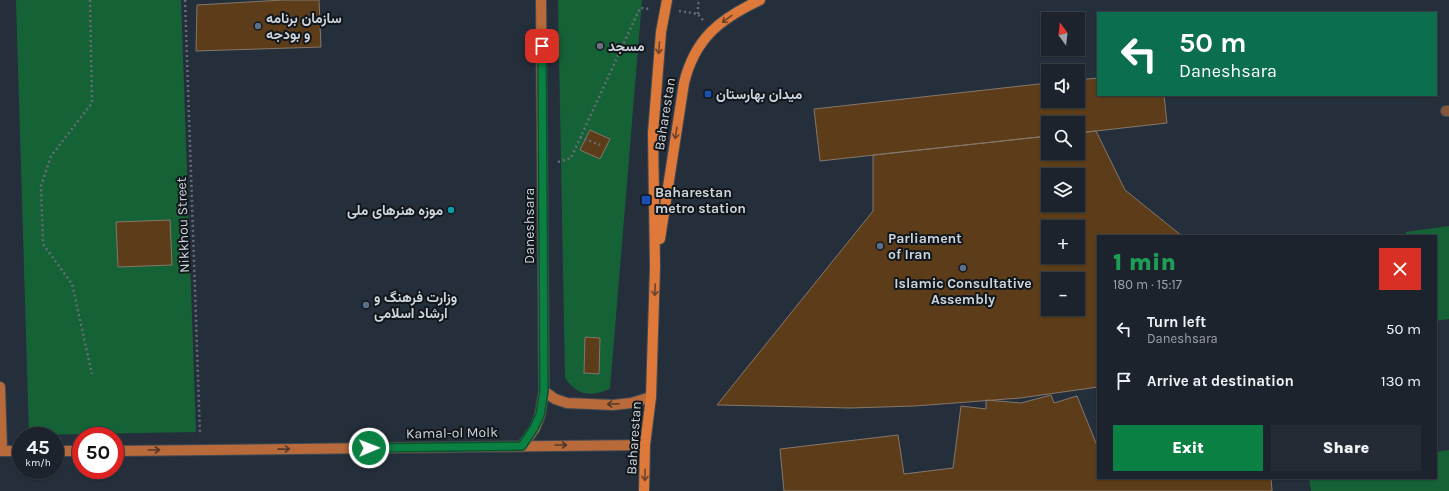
<!DOCTYPE html>
<meta charset="utf-8">
<style>
body{margin:0;font-family:Karla,Vazirmatn,sans-serif;background:#252b34;color:#f1f3f6;height:100vh;display:flex;flex-direction:column;font-size:15px;white-space:nowrap}
*{box-sizing:border-box;margin:0}
p{font-size:13px;color:#a0a4a9}
.icon{flex:none;width:22px;height:22px;fill:none;stroke:currentColor;stroke-width:2;stroke-linecap:round;stroke-linejoin:round}
.map{position:relative;flex:1;overflow:hidden}
.side{position:absolute;left:1097px;top:235px;width:340px;height:244px;display:flex;flex-direction:column;background:#1c232c;border-radius:0px;box-shadow:0 1px 3px #0004,0 0 0 1px #3a4048}
.side>*{flex:none}
.guide{position:absolute;left:1097px;top:12px;width:340px;height:84px;border-radius:0px;box-shadow:0 1px 3px #0004,0 0 0 1px #3a4048;background:#0b6e4f;color:#fff;overflow:hidden}
.needle{width:26px;rotate:345deg}
.buttons{position:absolute;left:1041px;top:12px;display:grid;gap:8px}
.buttons a{display:grid;place-items:center;width:44px;height:44px;border-radius:0px;background:#1c232c;box-shadow:0 1px 3px #0004,0 0 0 1px #3a4048;font-size:20px}
.speed{position:absolute;left:12px;top:427px;display:flex;gap:8px;font-size:20px;font-weight:700;text-align:center}
.speed>*{display:grid;place-content:center;width:52px;height:52px;border-radius:50%;background:#1c232c;box-shadow:0 1px 3px #0004,0 0 0 1px #3a4048;line-height:1}
.speed small{font-size:10px;font-weight:400}
.speed .limit{border:6px solid #d22;background:#fff;color:#111}
.pin{position:absolute;display:grid;place-items:center;width:34px;height:34px;color:#fff;margin:-17px;border-radius:8px;box-shadow:0 2px 6px #0006}
.me{position:absolute;width:44px;margin:-22px;rotate:89deg;stroke-linejoin:round;filter:drop-shadow(0 0 3px #0008)}
.turn{display:flex;align-items:center;gap:14px;height:84px;padding:0 16px;font-size:18px}
.turn .icon{width:52px;height:52px;stroke-width:2.5}
.turn b{display:block;font-size:28px;line-height:34px}
.round{display:grid;place-items:center;flex:none;width:42px;height:42px;border-radius:0px;background:#252b34}
.summary{display:flex;align-items:center;justify-content:space-between;height:68px;padding:0 16px}
h1{font-size:24px;font-weight:800;line-height:30px;color:#1e9e55}
.action{display:flex;gap:8px;margin-top:auto;padding:8px 16px}
.action a{flex:1;height:46px;border-radius:0px;background:#0b8043;color:#fff;font-size:16px;font-weight:800;line-height:46px;text-align:center}
.action a+a{background:#252b34;color:#f1f3f6}
ul{padding:0;list-style:none}
li{display:flex;align-items:center;gap:12px;height:52px;padding:0 16px}
li div{flex:1}
li b{display:block;font-size:15px}
li em{font-style:normal}
.map>svg:first-child{display:block}
.green{fill:#166237}
.building{fill:#5d3d19;stroke:#84776a;fill-rule:evenodd}
.lines{fill:none;stroke-linecap:round;stroke-linejoin:round}
.lane-casing{stroke:#404a55;stroke-width:12}
.secondary-casing{stroke:#404a55;stroke-width:12}
.primary-casing{stroke:#404a55;stroke-width:12}
.path{stroke:#646d77;stroke-width:2.5;stroke-dasharray:2 3;stroke-linecap:butt}
.lane{stroke:#87563a;stroke-width:10}
.secondary{stroke:#b86a3b;stroke-width:10}
.primary{stroke:#de793a;stroke-width:10}
.oneway{stroke:#6e432a}
.oneway2{stroke:#543828}
.route-casing{stroke:#07532c;stroke-width:10}
.route{stroke:#0b8043;stroke-width:7}
.service-dot{fill:#5c6f8a;stroke:#12171c;stroke-width:1.5}
.worship-dot{fill:#6b7280;stroke:#12171c;stroke-width:1.5}
.transit-dot{fill:#1a4fb4;stroke:#12171c;stroke-width:1.5}
.culture-dot{fill:#0f9aa8;stroke:#12171c;stroke-width:1.5}
.labels{text-anchor:middle;dominant-baseline:central;stroke-width:4;stroke-linejoin:round;paint-order:stroke}
.poi-label{font-size:14px;font-weight:bold;fill:#ced5dd;stroke:#12171c;text-anchor:start}
.street-label{font-size:14px;fill:#ced5dd;stroke:#12171c}
</style>
<div class="map">
<svg width="1449" height="491" viewBox="0 0 1449 491">
<rect width="100%" height="100%" fill="#252f3b"/>
<path class="green" d="M16,0H181L196,432L29,435Z
M558,0H642L610,389C590,397 578,396 565,378Z
M1449,226V319L1436,321V236H1406V232Z
M1449,450V491H1311L1309,478H1436V452Z"/>
<path class="building" d="M283,0H319L321,47L196,51L197,5Z
M1098,78V95H1164L1167,123L1078,133V123H1048V136L820,161L814,109L1048,83V101H1078V80Z
M590,130L610,139L600,159L580,150Z
M1096,131L1125,190L1182,236H1098V387L1020,398L915,406L850,408L717,405L873,211V155L1048,136V153H1078V133ZM1048,175H1078V205H1048ZM1048,227H1078V257H1048ZM1048,279H1078V309H1048Z
M170,220L172,265L118,267L116,222Z
M585,337L600,338L599,374L584,373Z
M1051,395L1054,403L1077,396L1098,448V478H1271L1272,491H784L780,449L898,435L904,474L953,468L961,406L986,409V400L1021,403Z"/>
<g class="lines">
<defs>
<path id="lane" d="M1446,111H1449"/>
<path id="secondary" d="M0,387L2,451
M544,391L555,399L567,403L613,405L631,403L651,397
M522,446L535,428L540,415L544,391L541,0
M0,451H21
M55,451H81
M115,451L645,445"/>
<path id="primary" d="M660,239L684,83C695,38 720,19 760,0
M644,491L645,445L651,397L655,267L653,133L661,32L667,0"/>
</defs>
<use href="#lane" class="lane-casing"/>
<use href="#secondary" class="secondary-casing"/>
<use href="#primary" class="primary-casing"/>
<path class="path" d="M90,0L92,103L51,156L41,186L43,244L72,284L92,374
M185,0L200,435
M679,11L698,14L703,20
M698,14V4L700,0
M580,137L600,145
M558,162L571,158L640,8L650,9"/>
<use href="#lane" class="lane"/>
<use href="#secondary" class="secondary"/>
<use href="#primary" class="primary"/>
</g>
<defs><path id="oneway-shaft" d="M-6 0H5M1.5-3L5.5 0L1.5 3" fill="none" stroke-width="1.6" stroke-linecap="round" stroke-linejoin="round"/></defs>
<g class="oneway">
<use href="#oneway-shaft" transform="translate(727 19) rotate(144)"/>
<use href="#oneway-shaft" transform="translate(659 48) rotate(94)"/>
<use href="#oneway-shaft" transform="translate(676 133) rotate(99)"/>
<use href="#oneway-shaft" transform="translate(655 290) rotate(92)"/>
<use href="#oneway-shaft" transform="translate(645 475) rotate(91)"/>
</g>
<g class="oneway2">
<use href="#oneway-shaft" transform="translate(613 404) rotate(177)"/>
<use href="#oneway-shaft" transform="translate(561 445)"/>
<use href="#oneway-shaft" transform="translate(284 449) rotate(-1)"/>
<use href="#oneway-shaft" transform="translate(154 450)"/>
</g>
<g class="lines">
<defs>
<path id="route" d="M369,448L522,446L534,428L540,415L544,391L542,46"/>
</defs>
<use href="#route" class="route-casing"/>
<use href="#route" class="route"/>
</g>
<g class="service-dot">
<circle cx="258" cy="26" r="4"/>
<circle cx="880" cy="246" r="4"/>
<circle cx="963" cy="268" r="4"/>
<circle cx="366" cy="305" r="4"/>
</g>
<circle class="worship-dot" cx="600" cy="46" r="4"/>
<g class="transit-dot">
<rect x="704" y="90" width="8" height="8" rx="2"/>
<rect x="641" y="195" width="10" height="10" rx="2"/>
</g>
<circle class="culture-dot" cx="451" cy="210" r="4"/>
<g class="labels">
<g class="poi-label">
<text x="266" y="18">سازمان برنامه<tspan x="266" dy="16">و بودجه</tspan></text>
<text x="608" y="46">مسجد</text>
<text x="716" y="94">میدان بهارستان</text>
<text x="655" y="192">Baharestan<tspan x="655" dy="16">metro station</tspan></text>
<text x="443" y="210" text-anchor="end">موزه هنرهای ملی</text>
<text x="888" y="238">Parliament<tspan x="888" dy="16">of Iran</tspan></text>
<text x="963" y="283" text-anchor="middle">Islamic Consultative<tspan x="963" dy="16">Assembly</tspan></text>
<text x="374" y="297">وزارت فرهنگ و<tspan x="374" dy="16">ارشاد اسلامی</tspan></text>
</g>
<g class="street-label">
<text transform="translate(665 114) rotate(-81)">Baharestan</text>
<text transform="translate(183 225) rotate(-92)">Nikkhou Street</text>
<text transform="translate(529 226) rotate(-90)">Daneshsara</text>
<text transform="translate(452 433) rotate(-1)">Kamal-ol Molk</text>
<text transform="translate(634 438) rotate(-86)">Baharestan</text>
</g>
</g>
</svg>
<div class="buttons">
<a><svg class="needle" viewBox="-14 -14 28 28"><path d="M0-13l5 13h-10z" fill="#e53935"/><path d="M0 13l5-13h-10z" fill="#a0a4a9"/></svg></a>
<a><svg class="icon" aria-label="sound" viewBox="0 0 24 24"><path d="M4 9h4l5-4v14l-5-4H4zM17 9q2 3 0 6"/></svg></a>
<a><svg class="icon" aria-label="search" viewBox="0 0 24 24"><circle cx="10" cy="10" r="6"/><path d="M15 15l6 6"/></svg></a>
<a><svg class="icon" aria-label="layers" viewBox="0 0 24 24"><path d="M12 4l9 5-9 5-9-5zM3 14l9 5 9-5"/></svg></a>
<a>+</a>
<a>−</a>
</div>
<div class="speed"><div>45<small>km/h</small></div><div class="limit">50</div></div>
<div class="pin" style="left:542px;top:46px;background:#d93025"><svg class="icon" aria-label="arrive" viewBox="0 0 24 24"><path d="M6 21V4h12l-3 4 3 4H6"/></svg></div>
<svg class="me" style="left:369px;top:448px" viewBox="-20 -20 40 40"><circle r="17" fill="#0b8043" stroke="#fff" stroke-width="3"/><path d="M0-11L8 9 0 5-8 9z" fill="#fff"/></svg>
<div class="guide">
<div class="turn"><svg class="icon" aria-label="left" viewBox="0 0 24 24"><path d="M17 20v-9H6M10 6l-5 5 5 5"/></svg><div><b>50 m</b>Daneshsara</div></div>
</div>
<section class="side">
<div class="summary"><div><h1>1 min</h1><p>180 m · 15:17</p></div><a class="round" style="background:#d93025;color:#fff"><svg class="icon" aria-label="close" viewBox="0 0 24 24"><path d="M6 6l12 12M18 6L6 18"/></svg></a></div>
<ul>
<li><svg class="icon" aria-label="left" viewBox="0 0 24 24"><path d="M17 20v-9H6M10 6l-5 5 5 5"/></svg><div><b>Turn left</b><p>Daneshsara</p></div><em>50 m</em></li>
<li><svg class="icon" aria-label="arrive" viewBox="0 0 24 24"><path d="M6 21V4h12l-3 4 3 4H6"/></svg><div><b>Arrive at destination</b></div><em>130 m</em></li>
</ul>
<div class="action"><a>Exit</a><a>Share</a></div>
</section>
</div>
